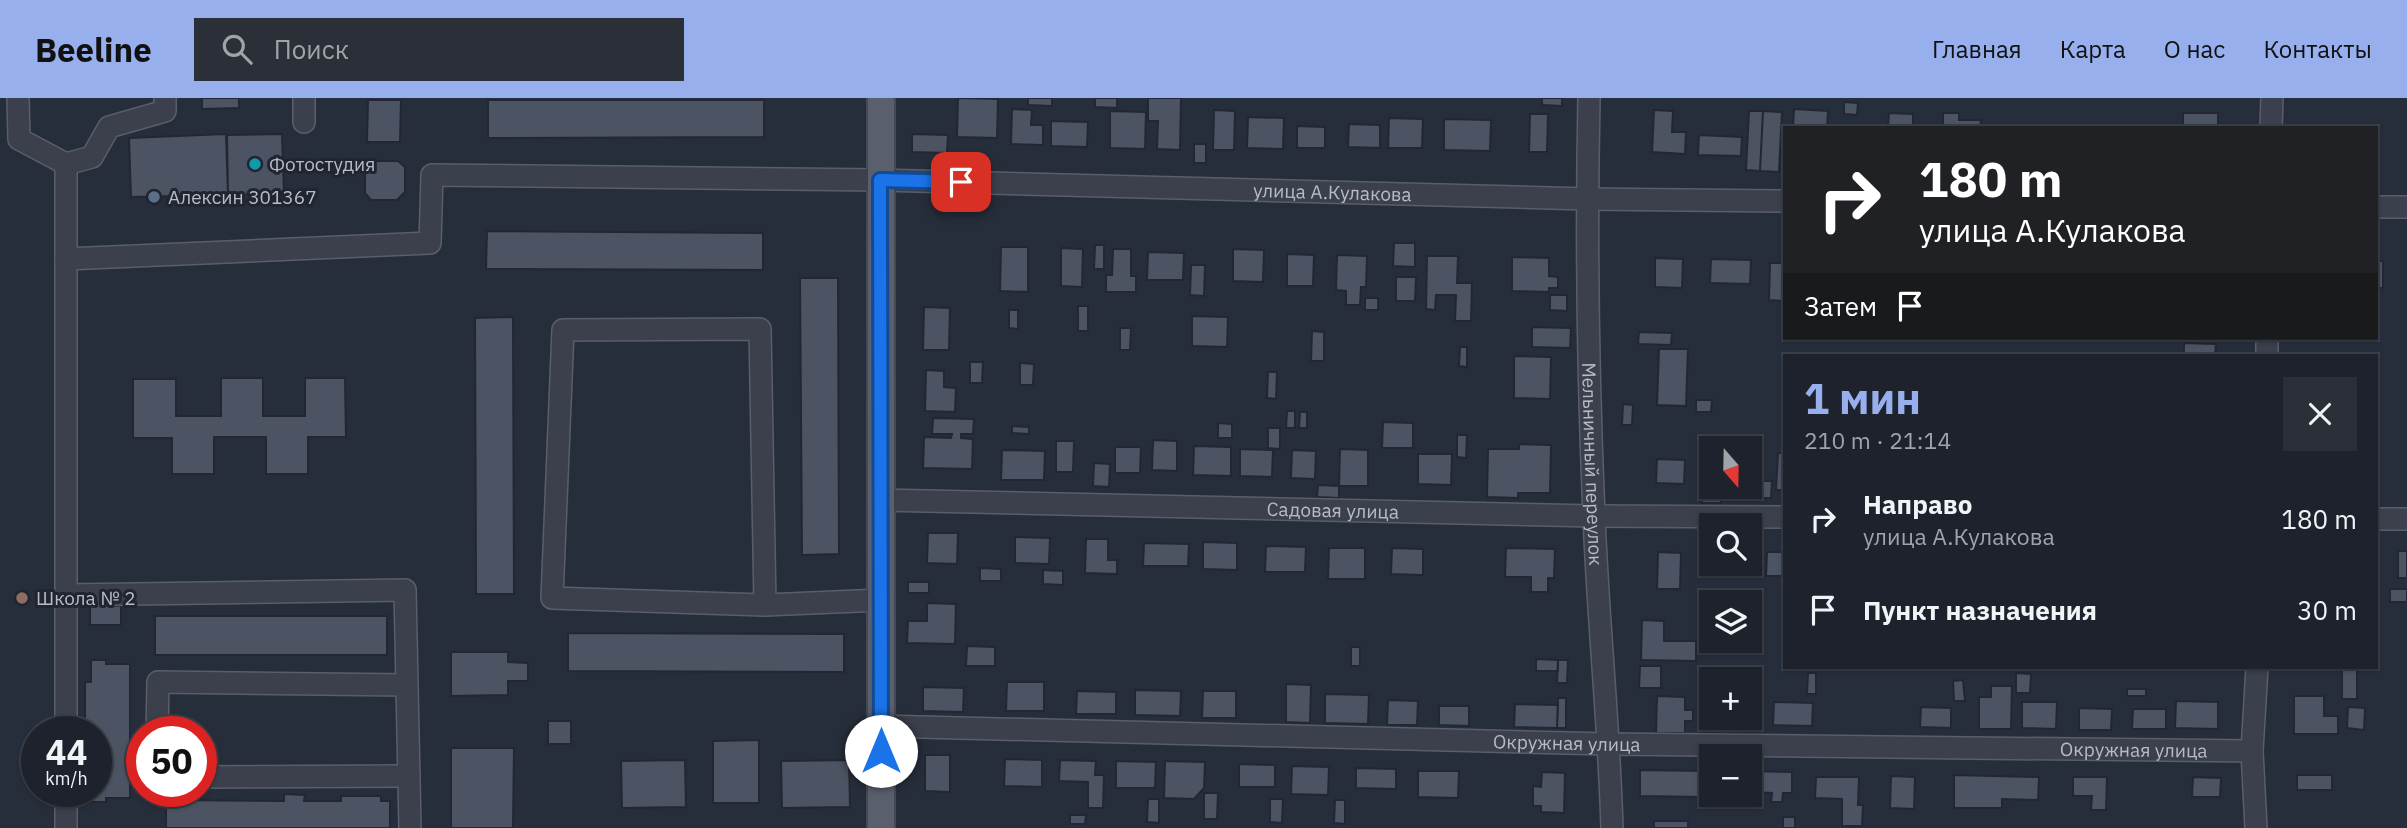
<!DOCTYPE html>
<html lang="ru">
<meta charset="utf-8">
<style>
body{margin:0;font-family:"IBM Plex Sans",sans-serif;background:#2a2f38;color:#f1f3f6;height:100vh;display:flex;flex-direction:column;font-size:26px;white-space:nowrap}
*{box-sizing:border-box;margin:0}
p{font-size:23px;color:#a0a4a9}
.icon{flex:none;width:38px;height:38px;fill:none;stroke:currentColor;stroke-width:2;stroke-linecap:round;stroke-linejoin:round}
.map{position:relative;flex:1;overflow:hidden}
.sheet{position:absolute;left:1783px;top:256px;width:595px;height:315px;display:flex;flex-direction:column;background:#1d222c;border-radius:0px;box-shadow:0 2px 5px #0004,0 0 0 2px #3b3f48}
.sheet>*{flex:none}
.hud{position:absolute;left:1783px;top:28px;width:595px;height:214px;border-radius:0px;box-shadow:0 2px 5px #0004,0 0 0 2px #3b3f48;background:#202124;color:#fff;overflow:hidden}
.needle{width:46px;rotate:160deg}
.fabs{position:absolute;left:1699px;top:338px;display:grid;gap:14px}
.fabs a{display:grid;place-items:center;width:63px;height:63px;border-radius:0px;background:#1d222c;box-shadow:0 2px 5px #0004,0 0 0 2px #3b3f48;font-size:35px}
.speed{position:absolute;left:21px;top:618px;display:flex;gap:14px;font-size:35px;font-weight:700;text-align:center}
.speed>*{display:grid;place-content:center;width:91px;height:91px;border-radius:50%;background:#1d222c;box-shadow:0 2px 5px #0004,0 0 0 2px #3b3f48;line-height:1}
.speed small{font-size:18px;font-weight:400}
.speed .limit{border:10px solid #d22;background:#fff;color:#111}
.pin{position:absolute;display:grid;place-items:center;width:60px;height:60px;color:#fff;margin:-30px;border-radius:14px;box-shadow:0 4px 10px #0006}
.me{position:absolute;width:77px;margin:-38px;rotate:0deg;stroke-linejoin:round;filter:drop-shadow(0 0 5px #0008)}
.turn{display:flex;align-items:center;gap:24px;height:147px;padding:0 21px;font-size:32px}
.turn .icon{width:91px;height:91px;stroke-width:2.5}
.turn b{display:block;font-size:49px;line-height:60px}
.then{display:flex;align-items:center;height:66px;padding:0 21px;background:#0003;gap:14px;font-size:26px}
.round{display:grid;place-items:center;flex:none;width:74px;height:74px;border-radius:0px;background:#2a2f38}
.headline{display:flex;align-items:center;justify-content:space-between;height:119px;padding:0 21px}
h1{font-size:42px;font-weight:700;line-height:52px;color:#97afec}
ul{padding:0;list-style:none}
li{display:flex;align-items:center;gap:21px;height:91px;padding:0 21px}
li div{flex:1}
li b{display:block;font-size:26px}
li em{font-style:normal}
header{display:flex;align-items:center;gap:42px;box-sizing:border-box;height:98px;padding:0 35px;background:#97afec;color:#111}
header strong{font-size:33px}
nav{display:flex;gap:38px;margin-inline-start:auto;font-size:24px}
.search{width:490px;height:63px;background:#2a2f38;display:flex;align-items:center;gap:18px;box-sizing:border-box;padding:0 24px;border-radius:0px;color:#a0a4a9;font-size:26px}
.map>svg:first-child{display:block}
.building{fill:#4c5362;stroke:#222733;stroke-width:2}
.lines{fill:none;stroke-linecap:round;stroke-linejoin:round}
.minor-casing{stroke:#595e6a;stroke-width:24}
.major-casing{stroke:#444955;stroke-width:30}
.minor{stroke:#3b404c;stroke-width:21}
.major{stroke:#595f6c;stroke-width:26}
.route-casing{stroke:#114b97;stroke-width:18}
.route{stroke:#1a73e8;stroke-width:12}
.culture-dot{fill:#0f9aa8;stroke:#202531;stroke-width:2.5}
.service-dot{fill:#5c6f8a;stroke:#202531;stroke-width:2.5}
.education-dot{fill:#8d6e63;stroke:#202531;stroke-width:2.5}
.labels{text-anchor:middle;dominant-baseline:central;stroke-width:6;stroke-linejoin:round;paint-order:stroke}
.poi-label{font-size:19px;fill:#b7bbc7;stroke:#202531;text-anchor:start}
.street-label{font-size:19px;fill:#b7bbc7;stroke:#202531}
</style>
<header>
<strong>Beeline</strong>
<div class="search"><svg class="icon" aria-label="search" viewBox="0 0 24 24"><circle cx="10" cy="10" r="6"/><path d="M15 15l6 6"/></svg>Поиск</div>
<nav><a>Главная</a><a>Карта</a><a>О нас</a><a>Контакты</a></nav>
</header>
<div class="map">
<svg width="2407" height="730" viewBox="0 0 2407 730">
<rect width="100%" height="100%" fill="#272e3b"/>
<path class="building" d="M202,0H239V10L202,11Z
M958,0L998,1L997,40L957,39Z
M1028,0H1052V8L1028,7Z
M1095,0H1117V10L1095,9Z
M1148,0H1181L1180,52L1157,51L1158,23H1148Z
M1542,0H1562V8L1542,7Z
M368,2H401L400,44H367Z
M488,2H764V39L488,40Z
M1844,4L1858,5L1857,17L1844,16Z
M1012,11L1032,12L1031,27H1043V47L1011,46Z
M1794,11L1828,13L1827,30H1793Z
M1214,12L1235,13L1234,52H1213Z
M1654,12L1673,13L1672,34H1686L1685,56L1652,54Z
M1110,13L1146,14L1145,51L1110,50Z
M1749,13H1763L1760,73L1746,72Z
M1763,13L1782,14L1779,74L1760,73Z
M1889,15L1913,16V29L1888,28Z
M1943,15H1959V22H1981L1980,30H1943Z
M2183,15H2218V30H2183Z
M1530,16H1548L1547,54H1529Z
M1248,19L1284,20L1283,51L1247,50Z
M1389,20L1423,21L1422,50H1388Z
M1444,21L1491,22L1490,53L1444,52Z
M1051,23L1088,24L1087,49L1051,48Z
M1349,26L1380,27V50L1348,49Z
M1297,28L1325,29V50H1297Z
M226,36L228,97L131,99L129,40Z
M282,36L284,96L228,97L227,37Z
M912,36L948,37L947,55L912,54Z
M1699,37L1742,39L1741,58L1698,57Z
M1194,46H1206V65H1194Z
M372,63H398L405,69V94L397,102H371L365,95V70Z
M487,133L763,135V172L486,171Z
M1394,145H1415V169L1393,168Z
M1095,147H1104V171H1094Z
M1001,149H1028V194L1000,193Z
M1061,150L1083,151L1082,189L1061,188Z
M1113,151H1131V178H1136V194H1106V177H1112Z
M1233,151L1264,152L1263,184L1233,183Z
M1148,154L1184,155L1183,182H1147Z
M1287,156L1314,157L1313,188H1287Z
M1337,157L1367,158L1366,189H1361L1360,207H1346V193L1336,192Z
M1427,158H1458L1457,185H1472L1471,223H1455L1456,197H1436L1435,212L1426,211Z
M1512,159L1549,160V178L1558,179V190H1549V194L1512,193Z
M1655,160L1683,161L1682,190L1655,189Z
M1711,161L1751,162L1750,186L1710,185Z
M2376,163H2383V190H2376Z
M1770,165H1785V203L1769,202Z
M1191,167H1205L1204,198L1190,197Z
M1396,179H1416L1415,203H1396Z
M800,180H838L839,456L802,457Z
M1550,197H1567V213L1550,212Z
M1365,200H1378V212H1365Z
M1078,208H1088V233H1078Z
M924,209L950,210L949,252H923Z
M1009,212H1018V231L1009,230Z
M1192,218L1228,219L1227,249L1192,248Z
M513,219L514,496H476L475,220Z
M1532,229L1571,230L1570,250L1532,249Z
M1120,230H1131L1130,252H1120Z
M1312,233L1324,234V263H1311Z
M1639,234L1672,235L1671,247L1638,246Z
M2184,245L2216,246L2215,257H2184Z
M1460,249H1467V269L1459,268Z
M1659,251H1688L1686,308L1657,307Z
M1514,258L1551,259L1550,301L1514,300Z
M970,264H983L982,285H970Z
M1020,265L1034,266L1033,287H1020Z
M926,272L944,273V289L956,290L955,314L925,313Z
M1268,274H1277L1276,301L1267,300Z
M221,280H263V318H305V280H345L346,339H308V376H266V339H214V376H172V340H133V281H176V318H221Z
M1696,302H1712L1711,314H1696Z
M1623,306L1633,307L1632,327H1622Z
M1287,313H1295V330H1286Z
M1300,314H1307V330H1299Z
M933,320L974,321L973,336H961V340L973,341L972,371L923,370L924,339L951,340L952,336H932Z
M1383,324L1413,325V350H1382Z
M1218,325L1232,326V340H1218Z
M1012,328L1029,329V336L1012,335Z
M1268,330H1280V351L1268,350Z
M1457,337H1467L1466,360L1457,359Z
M1153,342L1177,343V373L1152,372Z
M1056,343H1074L1073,374H1056Z
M1519,346L1551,347L1550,395H1518V400L1487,399L1488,351H1519Z
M1194,348L1231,349V378L1193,377Z
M1115,349H1141L1140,375H1115Z
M1240,351L1273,352L1272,379L1240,378Z
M1340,351L1368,352V388H1339Z
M1002,352L1045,353L1044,382H1001Z
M1292,352L1316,353L1315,381L1291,380Z
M1778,355H1785V392H1776Z
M1418,356H1452L1451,387L1418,386Z
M1701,358H1712V388H1721V405H1702Z
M1657,361L1685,362L1684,386L1656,385Z
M1094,365L1110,366L1109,389L1093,388Z
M1762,383H1772L1771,400H1761Z
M1318,387L1339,388V400L1317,399Z
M928,435H958L957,466L927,465Z
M1015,439L1050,440L1049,466L1015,465Z
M1086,441H1108V462H1117V476L1085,475Z
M1203,444L1237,445V472L1203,471Z
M1144,445L1189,446L1188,468H1143Z
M1266,448L1306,449L1305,474H1265Z
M1329,450H1365V481H1328Z
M1392,450L1423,451V477L1391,476Z
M1506,450L1555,451L1554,480H1548V494H1531V479H1505Z
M2398,453H2407V480H2398Z
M1658,454L1681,455L1680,491H1657Z
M1767,454H1785V478H1766Z
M980,470L1001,471V483H980Z
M1043,472L1063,473V487L1043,486Z
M908,484H929V495H908Z
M2390,491H2407V504H2390Z
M927,505L956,506L955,546L907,545L908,523H927Z
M90,508H121V527H90Z
M155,518H387V557H155Z
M1642,522L1664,523V543H1696V563L1641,562Z
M568,535L844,536V574L568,573Z
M967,548L995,549V568H966Z
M1351,549H1360V568H1351Z
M451,554H508V564L528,565V583H508V597L451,598Z
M1536,561L1558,562V573H1536Z
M91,562H106V566H130V700H106V704H91V693H96V634H85V584H91Z
M1558,562H1568L1567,585H1557Z
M1640,568H1661V590H1639Z
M2357,570V601H2342V571Z
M1808,575H1816V596H1807Z
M2016,575L2031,576L2030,595H2016Z
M1963,582L1965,603H1954L1953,583Z
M1007,584H1044V613H1006Z
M1286,586L1311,587L1310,625L1286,624Z
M1991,588H2012L2011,631H1979V599H1991Z
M923,589L964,590L963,614L923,613Z
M2127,591H2146V598H2127Z
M1135,592L1181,593L1180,618L1135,617Z
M1077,593L1116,594V616H1076Z
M1203,593H1236V620H1202Z
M1325,596L1369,597L1368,626L1325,625Z
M1657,598L1685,599V612H1693V623H1685V635H1656Z
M2294,598H2324V618H2338V636H2294Z
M1558,600H1566V630H1557Z
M1388,602L1418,603L1417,627H1387Z
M2176,603L2218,604V631L2175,630Z
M1774,604L1813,605L1812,628L1773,627Z
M2022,604H2057L2056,631L2022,630Z
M1515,606L1558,607L1557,630L1514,629Z
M1439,608H1469V628L1439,627Z
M1921,609L1951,610V630L1920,629Z
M2348,609L2365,610L2364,632L2347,630Z
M2079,610L2112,611L2111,632H2079Z
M2133,611H2166V631H2132Z
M548,623H571V646H548Z
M759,642V705H713V643Z
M451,650H514L513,730H451Z
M925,657H950V694L925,693Z
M1005,661L1042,662V689L1004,688Z
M685,662L686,709L622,710L621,663Z
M849,662L850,709L782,710L781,663Z
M1060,662L1096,663L1095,677H1104L1103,710H1088V684L1059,683Z
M1116,663L1156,664L1155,690H1116Z
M1165,663L1205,664L1204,690L1194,701L1164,700Z
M1239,666L1275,667V689H1239Z
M1292,668L1329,669L1328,697L1291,696Z
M1356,670L1396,671V691L1356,690Z
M1640,672L1703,673L1702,699L1640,698Z
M1418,673H1459L1458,700L1418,699Z
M1752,673L1792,674V695H1783L1782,704H1771L1772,695L1752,694Z
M1542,674L1565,675L1564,715L1541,714V708H1533V688L1541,689Z
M1954,677L2039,679L2038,702L2002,701V710H1954Z
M2297,677H2332V692H2297Z
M1891,678L1915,679L1914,711L1890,710Z
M1816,679H1859L1858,707H1863L1862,728H1842V701L1815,700Z
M2073,679H2107L2106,712H2091L2092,698H2073Z
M2193,679L2221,680L2220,699H2192Z
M1204,695H1218L1217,721H1204Z
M284,696L305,697L304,703H341V698H381V703H390V730H166V702L284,703Z
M1148,701H1159V725L1147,724Z
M1270,701H1283L1282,725L1270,724Z
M1335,702H1345V726L1334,725Z
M1070,717H1086L1085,726H1070Z
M1783,719H1795V730H1783Z
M1654,723H1688V730H1654Z"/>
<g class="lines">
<defs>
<g id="minor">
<path d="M18,0L19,41L66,66V161"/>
<path d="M304,0V24"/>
<path id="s1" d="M1589,0C1586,139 1588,279 1594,418C1598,522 1609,626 1612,730"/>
<path d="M2271,30L2272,0"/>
<path d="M66,66L92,59L109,29L165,13V0"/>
<path d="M2376,109H2407"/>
<path d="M2267,257V240"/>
<path id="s2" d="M880,402L1594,418L1785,419"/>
<path d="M2376,421H2407"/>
<path d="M66,497L405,492L410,730"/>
<path d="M765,507L760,231L563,232L552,500L765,507L881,502"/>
<path id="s3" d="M881,628L1609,646L2252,653"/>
<path id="s4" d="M66,634V161L430,145L432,77L880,82L1587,101L1785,103"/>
<path d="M157,634L158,584L406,587"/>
<path d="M201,679L409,678"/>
<path d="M66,693V730"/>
<path d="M2256,730L2252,653L2257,569"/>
</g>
<path id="major" d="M881,730V0"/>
</defs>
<use href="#minor" class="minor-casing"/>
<use href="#major" class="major-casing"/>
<use href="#minor" class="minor"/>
<use href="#major" class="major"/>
</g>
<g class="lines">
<defs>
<path id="route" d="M881,653L880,82L961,84"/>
</defs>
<use href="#route" class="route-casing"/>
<use href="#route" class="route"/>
</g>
<circle class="culture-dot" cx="255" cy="66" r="7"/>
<circle class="service-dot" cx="154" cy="99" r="7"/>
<circle class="education-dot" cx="22" cy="500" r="7"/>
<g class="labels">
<g class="poi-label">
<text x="269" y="66">Фотостудия</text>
<text x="168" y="99">Алексин 301367</text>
<text x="36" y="500">Школа № 2</text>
</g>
<g class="street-label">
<text stroke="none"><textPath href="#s4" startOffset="1806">улица А.Кулакова</textPath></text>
<text stroke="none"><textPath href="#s1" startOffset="366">Мельничный переулок</textPath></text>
<text stroke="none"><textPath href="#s2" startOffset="453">Садовая улица</textPath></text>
<text stroke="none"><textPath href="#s3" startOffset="686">Окружная улица</textPath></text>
<text stroke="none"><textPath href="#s3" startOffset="1253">Окружная улица</textPath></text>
</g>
</g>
</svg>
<div class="fabs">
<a><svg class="needle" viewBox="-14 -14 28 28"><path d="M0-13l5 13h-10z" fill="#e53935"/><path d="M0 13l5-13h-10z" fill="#a0a4a9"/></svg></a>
<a><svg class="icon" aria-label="search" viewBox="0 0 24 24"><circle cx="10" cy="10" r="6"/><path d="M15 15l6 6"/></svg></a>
<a><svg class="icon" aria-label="layers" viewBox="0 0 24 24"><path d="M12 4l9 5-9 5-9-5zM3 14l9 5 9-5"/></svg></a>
<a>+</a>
<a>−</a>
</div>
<div class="speed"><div>44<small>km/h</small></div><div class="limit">50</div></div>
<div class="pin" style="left:961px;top:84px;background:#d93025"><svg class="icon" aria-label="arrive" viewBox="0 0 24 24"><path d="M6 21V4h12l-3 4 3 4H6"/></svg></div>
<svg class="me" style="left:881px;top:653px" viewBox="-20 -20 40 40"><circle r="19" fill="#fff"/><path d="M0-13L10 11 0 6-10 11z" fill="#1a73e8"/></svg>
<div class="hud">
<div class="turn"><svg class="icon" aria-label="right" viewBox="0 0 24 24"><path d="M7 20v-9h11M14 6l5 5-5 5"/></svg><div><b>180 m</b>улица А.Кулакова</div></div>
<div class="then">Затем<svg class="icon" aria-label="arrive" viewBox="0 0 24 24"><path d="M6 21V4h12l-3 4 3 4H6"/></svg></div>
</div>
<section class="sheet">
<div class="headline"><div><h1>1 мин</h1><p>210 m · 21:14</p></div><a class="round"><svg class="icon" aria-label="close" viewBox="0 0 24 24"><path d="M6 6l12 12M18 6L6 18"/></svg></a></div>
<ul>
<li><svg class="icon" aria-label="right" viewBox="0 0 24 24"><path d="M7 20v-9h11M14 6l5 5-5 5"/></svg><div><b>Направо</b><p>улица А.Кулакова</p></div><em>180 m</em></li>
<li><svg class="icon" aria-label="arrive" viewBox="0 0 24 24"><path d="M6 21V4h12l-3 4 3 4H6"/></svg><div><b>Пункт назначения</b></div><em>30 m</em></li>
</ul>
</section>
</div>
